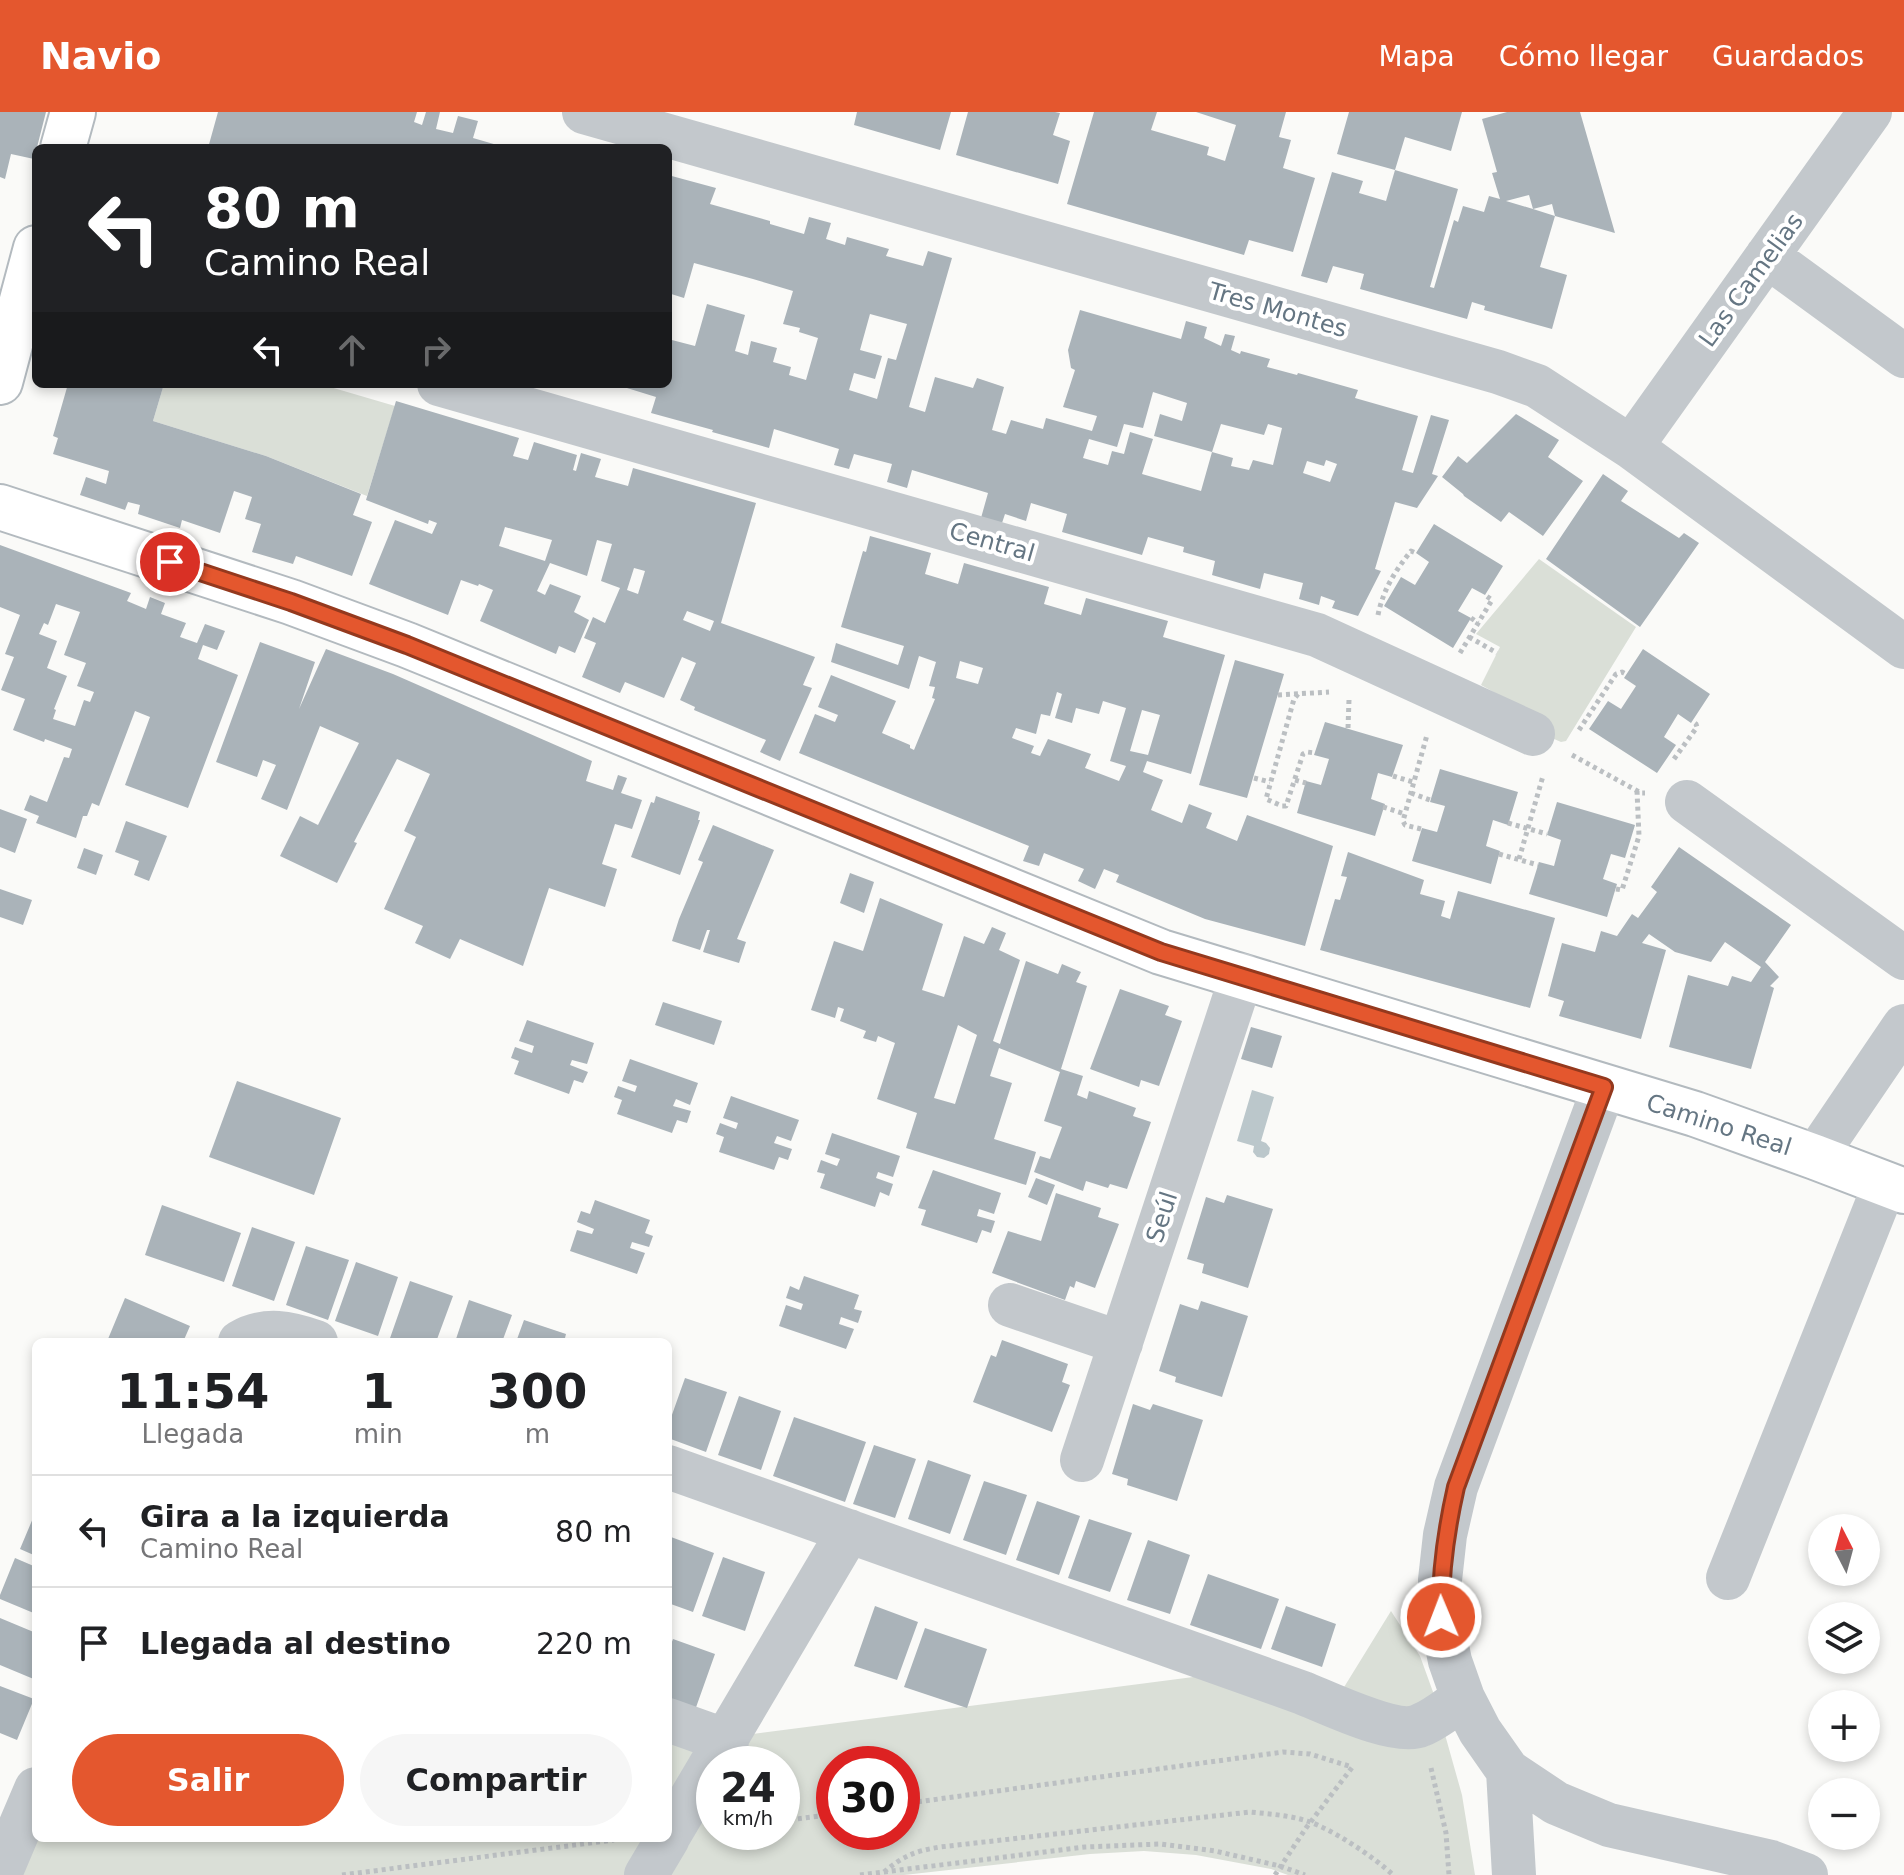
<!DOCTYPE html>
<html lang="es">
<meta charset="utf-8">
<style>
body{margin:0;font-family:"DejaVu Sans",sans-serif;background:#f6f6f6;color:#202124;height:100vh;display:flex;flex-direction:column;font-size:30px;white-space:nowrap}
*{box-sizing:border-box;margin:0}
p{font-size:26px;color:#757577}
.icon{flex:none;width:44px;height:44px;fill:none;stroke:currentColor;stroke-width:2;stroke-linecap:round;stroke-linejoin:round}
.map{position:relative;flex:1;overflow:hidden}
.details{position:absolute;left:32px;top:1226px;width:640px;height:504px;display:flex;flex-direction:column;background:#fff;border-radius:12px;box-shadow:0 4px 12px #0003}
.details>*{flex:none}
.top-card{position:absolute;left:32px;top:32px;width:640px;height:244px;border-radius:12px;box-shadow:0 4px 12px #0003;background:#202124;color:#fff;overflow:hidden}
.needle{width:52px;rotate:354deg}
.fabs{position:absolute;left:1808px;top:1402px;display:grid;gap:16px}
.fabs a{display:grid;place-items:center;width:72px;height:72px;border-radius:50%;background:#fff;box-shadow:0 4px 12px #0003;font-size:40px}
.speed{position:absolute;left:696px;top:1634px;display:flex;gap:16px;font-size:40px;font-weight:700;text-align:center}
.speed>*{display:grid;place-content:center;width:104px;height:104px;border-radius:50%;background:#fff;box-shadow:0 4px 12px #0003;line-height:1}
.speed small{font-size:20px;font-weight:400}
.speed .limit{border:12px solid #d22;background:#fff;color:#111}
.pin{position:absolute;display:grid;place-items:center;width:68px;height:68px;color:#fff;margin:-34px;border:4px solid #fff;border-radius:50%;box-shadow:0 2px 8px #0007}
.me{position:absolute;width:88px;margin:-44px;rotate:359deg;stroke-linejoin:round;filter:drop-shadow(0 0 6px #0008)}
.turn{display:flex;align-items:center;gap:28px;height:168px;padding:0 40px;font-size:36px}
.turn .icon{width:104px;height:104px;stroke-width:2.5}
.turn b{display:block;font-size:56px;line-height:68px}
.lanes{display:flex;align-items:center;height:76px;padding:0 40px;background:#0003;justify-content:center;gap:40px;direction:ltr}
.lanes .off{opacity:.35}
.eta{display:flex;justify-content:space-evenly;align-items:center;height:136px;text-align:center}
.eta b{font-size:48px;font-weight:700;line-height:56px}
.action{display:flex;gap:16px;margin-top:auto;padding:16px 40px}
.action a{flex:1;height:92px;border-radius:48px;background:#e4572e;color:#fff;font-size:32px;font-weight:700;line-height:92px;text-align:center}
.action a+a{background:#f6f6f6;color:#202124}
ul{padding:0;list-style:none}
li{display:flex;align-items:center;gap:24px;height:112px;padding:0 40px;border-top:2px solid #e0e0e0}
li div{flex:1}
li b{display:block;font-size:30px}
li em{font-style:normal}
header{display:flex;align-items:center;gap:48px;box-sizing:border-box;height:112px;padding:0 40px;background:#e4572e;color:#fff}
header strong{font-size:38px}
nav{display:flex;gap:44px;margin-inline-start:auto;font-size:28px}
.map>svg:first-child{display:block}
.green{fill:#dadfd7;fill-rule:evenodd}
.water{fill:#bbc7cb}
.building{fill:#aab3b9;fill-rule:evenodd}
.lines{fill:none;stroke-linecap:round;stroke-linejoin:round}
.secondary-casing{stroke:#b3babf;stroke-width:48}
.path{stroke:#bbbfc2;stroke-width:5;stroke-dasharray:4 4;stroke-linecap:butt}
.street{stroke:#c3c8cc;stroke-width:44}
.secondary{stroke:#fff;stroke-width:44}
.route-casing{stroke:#94391e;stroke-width:20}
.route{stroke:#e4572e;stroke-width:14}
.labels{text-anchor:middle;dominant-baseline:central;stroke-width:8;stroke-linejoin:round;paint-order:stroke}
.street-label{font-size:24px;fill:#657683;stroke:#fff}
</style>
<header>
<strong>Navio</strong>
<nav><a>Mapa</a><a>Cómo llegar</a><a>Guardados</a></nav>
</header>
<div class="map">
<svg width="1904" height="1763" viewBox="0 0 1904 1763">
<rect width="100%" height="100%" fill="#fafaf8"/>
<path class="green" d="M164,272H320L395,294L367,384L266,344L153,309Z
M1539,447L1636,515L1566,629L1561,630L1536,619L1541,606L1481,573L1500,535L1476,522Z
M1391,1499L1420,1544L1433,1580L1462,1683L1475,1763H1288L1271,1757L1196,1743L1144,1739L1090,1742L904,1763H0L36,1726H668V1633L1201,1564L1325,1606ZM714,1652H782V1720H714ZM834,1652H902V1720H834Z"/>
<path class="water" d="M1252,978L1274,985L1261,1029L1266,1031L1270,1036L1269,1042L1264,1046L1257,1045L1253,1040L1254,1034L1237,1029Z"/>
<path class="building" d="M0,0H46L34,47L11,42L5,67L0,65Z
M218,0H417L414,10L422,13L426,0H440L436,17L453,21L458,4L478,9L473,26L504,35L208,36Z
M857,0H951L940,38L854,13Z
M968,0H1055L1060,1L1053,23L1070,29L1058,72L956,43Z
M1094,0H1157L1151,18L1209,35L1207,43L1225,49L1236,13L1196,0H1286L1279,25L1291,28L1283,56L1315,66L1293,140L1249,128L1244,143L1067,92Z
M1349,0H1462L1451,39L1405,25L1395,58L1337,42Z
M1507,0H1580L1615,121L1555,104L1552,92L1533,97L1555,104L1540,155L1567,163L1552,217L1484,198L1485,194L1472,190L1467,207L1360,177L1364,162L1333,154L1327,171L1301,164L1332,60L1363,69L1359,81L1386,89L1395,58L1458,77L1430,175L1434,176L1454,108L1458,110L1463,94L1484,100L1489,84L1500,87L1492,61L1497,60L1482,7ZM1529,83L1533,97L1506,89Z
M668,63L716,76L710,92L770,109V112L804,122L809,105L831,111L826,127L845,133L847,125L889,137L886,144L923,154L928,139L952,146L909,295L925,300L935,265L973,276L977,266L1004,275L992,318L1006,322L1011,308L1043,317L1046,306L1092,319L1097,304L1063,295L1075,258L1071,256L1068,238L1080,198L1181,227L1186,209L1207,215L1204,226L1221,234L1225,222L1235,224L1231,238L1240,242L1241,239L1270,247L1267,255L1297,263L1298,261L1358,278L1355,286L1418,304L1402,358L1413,361L1431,303L1449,308L1432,362L1438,364L1417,396L1395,390L1375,457L1381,459L1358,504L1332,496L1335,489L1321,484L1319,493L1299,487L1303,471L1264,461L1260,477L1212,463L1215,449L1183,440L1184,435L1148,425L1142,443L1062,420L1067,402L1031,391L1026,409L1005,402L1002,411L981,406L988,381L912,358L907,376L887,370L892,352L854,342L849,357L834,353L839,337L774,317L769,336L712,320L713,318L651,301L656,285L614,272H668V227L695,234L707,192L745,203L735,239L748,243L751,229L777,236L773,250L791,255L789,263L806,268L818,226L799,220L800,216L783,212L793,179L753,167L694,151L684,186L668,181ZM870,202L907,212L896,248L888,246L877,287L849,278L854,261L875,267L882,244L860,238ZM1153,280L1187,291L1182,309L1160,302L1154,324L1212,340L1221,312L1264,323L1268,312L1282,316L1273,353L1253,348L1249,358L1231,354L1233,346L1212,340L1201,379L1142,362L1153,327L1130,320L1124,342L1112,339L1108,353L1083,346L1089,327L1117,335L1124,312L1143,316ZM1326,348L1337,352L1330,370L1303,361L1307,349L1324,354Z
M68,272H164L153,309L266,344L361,382L353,403L372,410L352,464L296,444L293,452L252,440L261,412L245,407L252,385L234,379L220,421L182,408L180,416L138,402L140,393L128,390L125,398L80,383L86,365L106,372L109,359L53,342L58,326L53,324Z
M396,289L519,326L513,344L528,348L534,330L577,343L573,358L576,359L581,341L601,347L595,365L628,374L633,356L756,391L721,511L815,545L803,573L812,576L780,649L760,640L766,628L694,598L695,595L680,588L696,551L682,545L664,586L625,570L620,581L582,565L596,531L584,526L593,505L605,511L620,476L601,469L612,432L597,428L587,464L550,451L537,479L545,483L550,472L581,484L574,500L589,508L575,541L559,534L556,542L480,509L493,478L479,472L478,474L461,468L448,503L369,472L395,408L432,422L437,411L429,408L428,412L366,388ZM505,415L552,428L545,449L499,434ZM634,456L645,459L638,482L627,478ZM687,499L714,509L710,519L683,508Z
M1516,302L1559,328L1548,345L1583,369L1543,424L1509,400L1501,410L1464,384L1463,382L1442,365L1458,344L1467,351Z
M1603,362L1628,379L1621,389L1679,426L1684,421L1699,431L1640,515L1546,447Z
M1434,412L1503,454L1485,483L1472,476L1458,499L1471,506L1453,536L1384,494L1401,465L1415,473L1429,450L1416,441Z
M870,424L931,441L925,462L958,472L964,451L1049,475L1044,492L1081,503L1086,486L1168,509L1163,525L1225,543L1191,662L1147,649L1143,660L1163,668L1151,698L1182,711L1189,692L1212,701L1206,716L1237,729L1247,703L1333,734L1305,834L1205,807L1116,770L1119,763L1104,757L1095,777L1078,769L1084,757L1044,741L1039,754L1023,749L1029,734L799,641L815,602L835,610L838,603L818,595L831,563L896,589L882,621L910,633V636L914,638L935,587L932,586L935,575L929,574L936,550L919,544L909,577L831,550L836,531L898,553L904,534L841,515L863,439L866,440ZM960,549L983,556L978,572L956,566ZM1057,580L1062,582L1055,606L1072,611L1076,596L1099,602L1103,589L1126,596L1110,649L1126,654L1119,669L1085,656L1091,642L1048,627L1040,644L1031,641L1034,634L1012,626L1016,616L1036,622L1041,602L1050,604ZM1142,598L1160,603L1148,643L1130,639Z
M0,433L131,481L127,489L146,497L150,485L165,491L161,502L186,511L180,525L197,531L205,512L225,519L217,538L203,533L198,547L238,563L188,696L125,673L150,605L135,599L99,694L92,691L87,704H83L76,726L36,711L39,704L24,698L30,683L47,690L64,645L69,646L72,637L45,627L44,630L13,618L25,587L1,578L14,545L5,542L20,503L0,495ZM56,492L80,500L64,543L86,551L77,574L94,580L90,590L84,588L75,614L53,607L56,598L54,597L67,564L47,556L57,529L39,522L44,511L48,513Z
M260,530L315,550L299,597L326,537L393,562L592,649L586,669L613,678L618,663L627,666L621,681L642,688L632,717L615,712L602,752L617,757L605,795L549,776L523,854L460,827L450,847L415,831L423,814L384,797L416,725L404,719L430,662L397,647L354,730L357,731L337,771L280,744L300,704L318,713L359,631L320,614L287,698L261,687L276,653L263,648L257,665L216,650Z
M1643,537L1710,582L1691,611L1678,602L1664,625L1676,633L1657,661L1589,617L1608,589L1621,597L1636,574L1624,566Z
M1235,548L1284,562L1247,686L1199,673Z
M1325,610L1403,633L1392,665L1378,661L1371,687L1385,692L1375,724L1297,701L1306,669L1321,673L1329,647L1314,643Z
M1440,657L1518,680L1508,713L1493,708L1486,734L1500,739L1491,772L1412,749L1422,716L1437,720L1445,694L1430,690Z
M656,684L700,700L698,708H700L680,763L631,745L651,690L654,691Z
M1557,690L1635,713L1625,746L1611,742L1603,767L1617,772L1607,805L1529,782L1539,750L1554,754L1561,728L1547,723Z
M0,697L27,707L15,741L0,735Z
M126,709L167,724L149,769L134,763L139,749L115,740Z
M713,713L774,738L737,827L746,830L739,851L703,840L710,818H707L700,838L672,829L679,807L703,750L698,748Z
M1679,735L1791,813L1765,850L1779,865L1770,874L1774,876L1751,957L1669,935L1688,863L1728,874L1732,864L1751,870L1761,855L1725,830L1711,850L1675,840L1649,822L1642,831L1666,838L1641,927L1559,904L1564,889L1548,884L1562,831L1595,840L1601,819L1617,824L1632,802L1638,806L1657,780L1651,775Z
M84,736L103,743L96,763L77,756Z
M1348,740L1424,768L1420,782L1445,789L1441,804L1450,807L1458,779L1555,806L1530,896L1320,838L1335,787L1340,788L1347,765L1341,764Z
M850,761L874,770L864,801L840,791Z
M0,777L32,788L23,813L0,805Z
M880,786L943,812L922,878L944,885L964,824L984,832L992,815L1006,821L999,838L1020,848L993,929L1000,932L1026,849L1058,862L1062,852L1081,860L1076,870L1087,874L1061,957L1083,964L1077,983L1087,987L1089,979L1136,996L1133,1004L1151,1010L1127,1077L1110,1072L1108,1076L1086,1069L1083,1079L1034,1060L1040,1044L1050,1047L1062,1015L1044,1009L1060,960L999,936L990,964L1012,971L994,1027L1036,1040L1026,1073L906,1036L917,1001L877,987L895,931L878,924L876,930L863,926L866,919L840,909L844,897L838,895L835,906L811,898L834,829L863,839ZM958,913L977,923L955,992L934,986Z
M1120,877L1169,894L1165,903L1182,909L1159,974L1141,968L1139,975L1090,957Z
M663,890L722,909L714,933L655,913Z
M527,908L594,931L587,952L572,948L570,953L588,960L583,971L574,968L569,982L514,962L519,949L511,946L515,935L532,941L534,934L519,929Z
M1251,915L1282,924L1272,956L1241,947Z
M630,947L698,971L690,993L676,987L673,994L691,999L687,1011L677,1008L672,1021L617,1002L622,988L614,985L618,974L635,980L637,974L622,969Z
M237,969L341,1006L314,1083L209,1045Z
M731,984L799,1008L791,1029L777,1024L774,1031L792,1037L788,1048L779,1045L774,1058L719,1040L724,1025L716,1022L720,1011L736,1017L738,1011L723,1006Z
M832,1021L900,1044L893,1065L878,1060L876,1066L893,1072L889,1084L880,1080L875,1095L820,1076L825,1062L817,1060L821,1048L837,1054L840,1047L825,1042Z
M933,1058L1001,1081L994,1102L979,1097L977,1104L995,1109L991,1121L982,1118L977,1131L921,1113L926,1098L918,1096Z
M1036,1066L1055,1073L1047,1093L1028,1085Z
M1056,1081L1101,1096L1098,1105L1119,1112L1095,1176L1076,1169L1074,1176L1070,1174L1065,1188L992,1161L1008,1119L1041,1129Z
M1227,1083L1273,1097L1248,1176L1202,1161L1204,1152L1187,1147L1206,1085L1224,1091Z
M595,1088L650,1108L645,1121L653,1124L649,1135L632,1130L630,1136L645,1141L637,1162L570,1139L577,1118L592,1122L594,1117L577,1110L581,1099L590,1102Z
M162,1093L241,1121L224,1170L145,1143Z
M252,1115L295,1130L274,1189L232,1174Z
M306,1134L349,1148L328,1208L286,1193Z
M356,1150L398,1165L378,1224L335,1209Z
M804,1164L859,1183L854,1197L862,1199L858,1211L841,1205L839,1212L854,1217L846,1237L779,1214L786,1193L801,1198L803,1192L786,1186L790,1174L799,1178Z
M410,1169L453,1184L436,1230L389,1229Z
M125,1186L190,1214L183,1230H116L108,1227Z
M469,1188L512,1203L502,1230H455Z
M1201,1189L1248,1204L1222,1285L1175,1270L1176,1265L1159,1259L1180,1192L1198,1198Z
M524,1208L566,1222L564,1230H516Z
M1002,1228L1068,1252L1062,1270L1070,1273L1052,1320L973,1290L991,1243L996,1245Z
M685,1266L727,1280L706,1340L668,1326V1314Z
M739,1284L781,1299L761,1358L718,1343Z
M1133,1292L1150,1298L1153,1292L1203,1308L1177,1389L1127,1373L1128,1367L1112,1362Z
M794,1305L866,1330L845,1390L773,1364Z
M874,1333L916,1347L895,1406L853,1392Z
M928,1348L971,1363L950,1422L908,1407Z
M984,1369L1027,1383L1006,1443L963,1428Z
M1037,1389L1080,1404L1059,1463L1016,1448Z
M36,1399V1444L20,1437Z
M1089,1407L1132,1421L1110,1480L1068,1466Z
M671,1425L714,1441L693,1500L668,1491V1435Z
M1148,1428L1190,1443L1170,1502L1127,1488Z
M723,1445L765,1460L745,1519L702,1504Z
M15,1446L36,1455V1502L0,1487V1483Z
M1208,1462L1279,1487L1261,1537L1190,1513Z
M875,1494L918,1510L897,1568L854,1554Z
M1286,1494L1336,1512L1322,1555L1271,1537Z
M0,1506L36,1521V1568L0,1553Z
M925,1516L987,1537L967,1596L904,1575Z
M673,1527L715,1542L694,1601L668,1592V1540Z
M0,1574L34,1587L17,1628L0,1621Z"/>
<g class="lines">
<defs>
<path id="secondary" d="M63,36L73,0
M0,270L36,136
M0,395L291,490L407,533L1161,840L1695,1002L1815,1045L1904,1079"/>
</defs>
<use href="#secondary" class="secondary-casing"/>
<path class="path" d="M1378,503C1383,478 1395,459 1411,439L1416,441
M1471,506L1478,511
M1469,525L1497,541
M1460,541L1492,488L1485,483
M1298,582L1294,587L1266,687L1282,694H1286L1303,642L1307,640L1315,641
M1278,583L1329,580
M1348,616L1349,588
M1579,618L1616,562L1622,560L1626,562
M1572,643L1641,681H1645
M1674,647L1697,615L1696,612L1692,609
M1393,664L1413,670
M1254,666L1270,670
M1295,668L1306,671
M1411,681L1430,688
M1383,695L1405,702
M1508,711L1547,722
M1421,717L1405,713L1403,709L1427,623
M1499,742L1538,753
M1519,747L1543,664
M1616,777L1622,778L1639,724L1637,679
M1431,1656L1446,1721L1449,1763
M902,1692L1283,1640L1310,1642L1352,1655
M782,1709L834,1702
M884,1760C903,1744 915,1739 940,1735L1250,1700C1269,1702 1288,1703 1307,1709C1332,1717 1374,1745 1393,1763
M342,1763L614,1728
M860,1763L1085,1735L1160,1732L1215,1739L1280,1754L1305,1763
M1275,1763L1306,1716L1354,1653"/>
<path class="street" d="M584,0L1498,260L1537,274L1631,335L1904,535
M1767,144L1904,244
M439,272L1317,523L1533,622
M1631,335L1870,0
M1687,690L1904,846
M1604,975L1456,1375L1445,1423L1440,1468L1441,1505L1450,1549L1463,1586L1480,1619L1508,1659L1556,1691L1609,1713L1771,1750L1806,1763
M1815,1045L1904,914
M1010,1193L1121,1231
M240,1230C266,1215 290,1221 316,1230
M1082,1348L1242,863
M668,1355L1303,1581C1328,1591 1398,1625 1421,1613C1436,1607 1450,1595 1463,1586
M1728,1466L1885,1072
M668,1608L727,1629
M1508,1659L1514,1763
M668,1725L849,1419
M0,1762L36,1677
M646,1763L668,1726"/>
<use href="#secondary" class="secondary"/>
</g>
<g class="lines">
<defs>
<path id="route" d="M170,450L291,490L407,533L1161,840L1604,975L1456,1375C1446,1419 1440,1459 1441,1505"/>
</defs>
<use href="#route" class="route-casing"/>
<use href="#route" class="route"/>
</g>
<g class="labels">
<g class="street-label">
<text transform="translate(1751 168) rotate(-54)">Las Camelias</text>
<text transform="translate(1278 198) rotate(16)">Tres Montes</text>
<text transform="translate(992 430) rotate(16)">Central</text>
<text transform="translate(1719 1013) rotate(18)">Camino Real</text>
<text transform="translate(1162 1105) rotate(-72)">Seúl</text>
</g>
</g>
</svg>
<div class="fabs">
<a><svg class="needle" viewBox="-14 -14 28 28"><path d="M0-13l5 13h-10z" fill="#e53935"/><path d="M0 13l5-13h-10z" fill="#757577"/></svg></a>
<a><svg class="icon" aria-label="layers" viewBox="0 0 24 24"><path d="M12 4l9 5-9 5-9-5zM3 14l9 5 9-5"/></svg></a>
<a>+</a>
<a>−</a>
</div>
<div class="speed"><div>24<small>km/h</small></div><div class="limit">30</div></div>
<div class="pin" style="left:170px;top:450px;background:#d93025"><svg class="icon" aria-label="arrive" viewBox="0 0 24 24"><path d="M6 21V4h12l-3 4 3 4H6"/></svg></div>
<svg class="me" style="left:1441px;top:1505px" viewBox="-20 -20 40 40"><circle r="17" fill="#e4572e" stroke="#fff" stroke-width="3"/><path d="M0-11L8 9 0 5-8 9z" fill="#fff"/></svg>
<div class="top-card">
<div class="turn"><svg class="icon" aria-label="left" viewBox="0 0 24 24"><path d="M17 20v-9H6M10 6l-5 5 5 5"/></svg><div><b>80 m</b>Camino Real</div></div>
<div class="lanes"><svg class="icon" aria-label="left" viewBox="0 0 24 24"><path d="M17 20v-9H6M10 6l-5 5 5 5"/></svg><svg class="icon off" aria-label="ahead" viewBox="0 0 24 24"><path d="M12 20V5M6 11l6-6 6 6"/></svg><svg class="icon off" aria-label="right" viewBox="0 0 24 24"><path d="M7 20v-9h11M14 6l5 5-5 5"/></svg></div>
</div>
<section class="details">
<div class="eta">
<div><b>11:54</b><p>Llegada</p></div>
<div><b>1</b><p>min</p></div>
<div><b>300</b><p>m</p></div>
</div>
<ul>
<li><svg class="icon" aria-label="left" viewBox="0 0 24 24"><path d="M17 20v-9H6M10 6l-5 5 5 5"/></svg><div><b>Gira a la izquierda</b><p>Camino Real</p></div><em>80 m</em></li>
<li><svg class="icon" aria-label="arrive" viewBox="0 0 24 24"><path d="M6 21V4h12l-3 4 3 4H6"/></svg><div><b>Llegada al destino</b></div><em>220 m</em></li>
</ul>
<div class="action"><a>Salir</a><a>Compartir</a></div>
</section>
</div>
